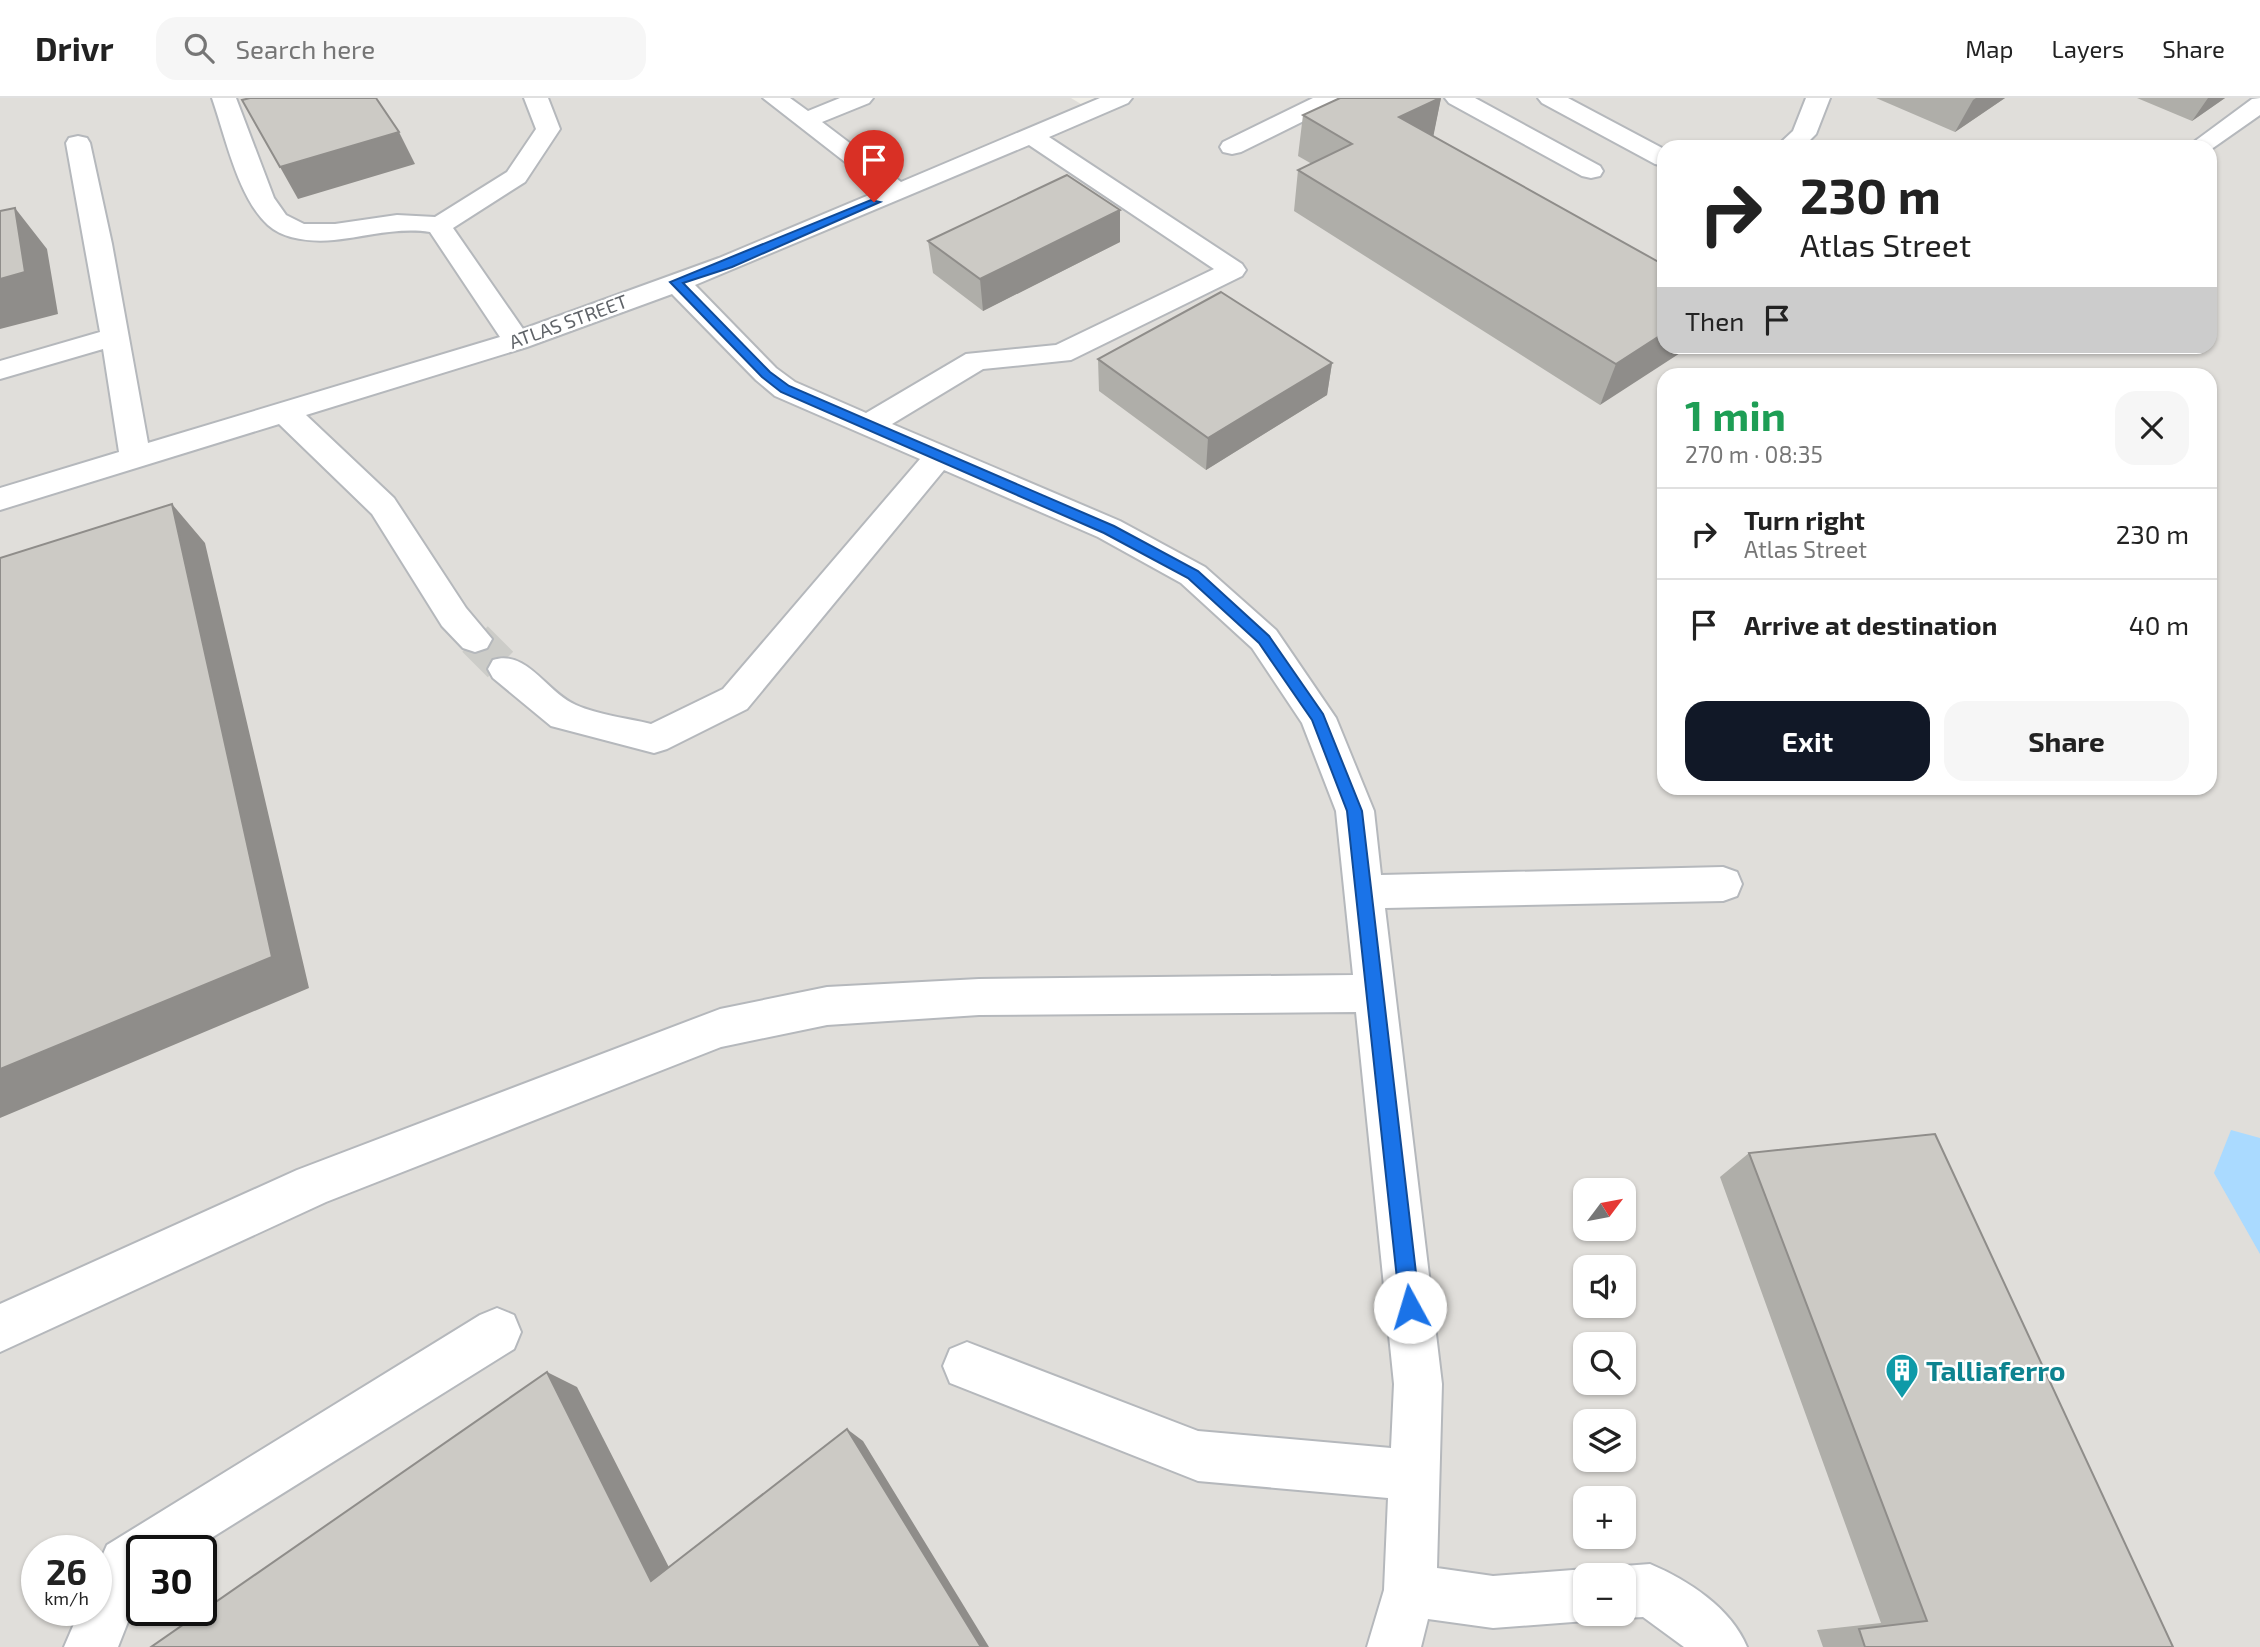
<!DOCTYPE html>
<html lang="en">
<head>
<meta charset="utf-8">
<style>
  :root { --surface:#fff; --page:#f6f6f6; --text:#222; --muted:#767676; --line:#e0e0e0; --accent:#111827 }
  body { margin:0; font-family:"Exo 2",sans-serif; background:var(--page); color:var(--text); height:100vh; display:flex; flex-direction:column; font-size:26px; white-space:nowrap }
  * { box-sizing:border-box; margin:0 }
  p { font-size:23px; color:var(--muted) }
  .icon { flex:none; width:38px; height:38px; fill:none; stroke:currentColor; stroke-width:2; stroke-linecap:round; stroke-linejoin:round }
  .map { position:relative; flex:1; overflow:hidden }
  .details { position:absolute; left:1657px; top:270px; width:560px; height:427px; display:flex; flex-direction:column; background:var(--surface); border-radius:21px; box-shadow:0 2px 5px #0004 }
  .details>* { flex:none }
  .banner { position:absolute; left:1657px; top:42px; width:560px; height:214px; border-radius:21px; box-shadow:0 2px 5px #0004; background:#fff; color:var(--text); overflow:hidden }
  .needle { width:46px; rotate:58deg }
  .fabs { position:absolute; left:1573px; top:1080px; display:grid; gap:14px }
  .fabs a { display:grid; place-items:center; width:63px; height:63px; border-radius:14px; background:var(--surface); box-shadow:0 2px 5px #0004; font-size:35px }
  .speed { position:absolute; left:21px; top:1437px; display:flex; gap:14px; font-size:35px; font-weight:700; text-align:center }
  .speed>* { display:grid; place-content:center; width:91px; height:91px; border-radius:50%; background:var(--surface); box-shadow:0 2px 5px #0004; line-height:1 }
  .speed small { font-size:18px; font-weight:400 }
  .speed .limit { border:4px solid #111; border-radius:10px; background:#fff; color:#111 }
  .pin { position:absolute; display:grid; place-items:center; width:60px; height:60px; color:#fff; margin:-72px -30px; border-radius:50% 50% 50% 0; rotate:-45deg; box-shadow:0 0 7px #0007 }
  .pin .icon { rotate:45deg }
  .me { position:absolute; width:77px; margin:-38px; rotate:354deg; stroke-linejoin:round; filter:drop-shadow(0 0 5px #0008) }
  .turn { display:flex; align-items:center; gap:24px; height:147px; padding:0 28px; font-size:32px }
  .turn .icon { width:91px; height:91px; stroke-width:2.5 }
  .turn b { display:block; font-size:49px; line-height:60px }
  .then { display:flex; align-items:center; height:66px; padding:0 28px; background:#0003; gap:14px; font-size:26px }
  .round { display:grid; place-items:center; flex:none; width:74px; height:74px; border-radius:21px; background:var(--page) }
  .summary { display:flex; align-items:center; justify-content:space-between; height:119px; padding:0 28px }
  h1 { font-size:42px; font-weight:700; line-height:52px; color:#1e9e55 }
  .action { display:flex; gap:14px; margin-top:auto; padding:14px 28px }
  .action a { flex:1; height:80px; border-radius:21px; background:var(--accent); color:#fff; font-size:28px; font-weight:700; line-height:80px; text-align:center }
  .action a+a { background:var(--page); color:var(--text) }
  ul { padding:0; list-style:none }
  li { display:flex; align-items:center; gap:21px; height:91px; padding:0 28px; border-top:2px solid var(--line) }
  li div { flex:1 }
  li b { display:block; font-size:26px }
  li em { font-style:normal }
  header { display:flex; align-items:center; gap:42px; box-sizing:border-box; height:98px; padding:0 35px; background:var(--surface); border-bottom:2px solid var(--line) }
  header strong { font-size:33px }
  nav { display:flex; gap:38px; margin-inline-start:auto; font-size:24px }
  .search { width:490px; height:63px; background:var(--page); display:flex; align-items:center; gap:18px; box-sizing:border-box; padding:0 24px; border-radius:21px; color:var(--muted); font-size:26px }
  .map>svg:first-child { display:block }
  .industrial { fill:#e0deda; fill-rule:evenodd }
  .water { fill:#aadaff }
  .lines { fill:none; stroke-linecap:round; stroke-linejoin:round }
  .minor-tunnel { stroke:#ccccc8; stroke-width:36; stroke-dasharray:36 18; stroke-linecap:butt }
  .minor-casing { stroke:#b5b8bc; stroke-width:4 }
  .minor { fill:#fff; fill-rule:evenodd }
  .wall { fill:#afaea9 }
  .shaded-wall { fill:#8f8d8a }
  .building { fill:#cccac5; stroke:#8f8d8a; stroke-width:2 }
  .route { fill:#1a73e8; stroke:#114b97; stroke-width:2 }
  .labels { text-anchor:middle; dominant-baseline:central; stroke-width:5; stroke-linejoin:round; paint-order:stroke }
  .far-street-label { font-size:19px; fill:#5f6368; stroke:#fff }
  .near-culture-label { font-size:28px; font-weight:bold; fill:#0d838f; stroke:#fff; text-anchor:start }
</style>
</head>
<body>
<header>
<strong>Drivr</strong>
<div class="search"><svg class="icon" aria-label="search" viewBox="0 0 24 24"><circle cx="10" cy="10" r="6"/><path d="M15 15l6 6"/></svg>Search here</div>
<nav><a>Map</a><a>Layers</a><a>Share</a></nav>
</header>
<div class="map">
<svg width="2260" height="1549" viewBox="0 0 2260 1549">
  <rect width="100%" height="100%" fill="#f1efe8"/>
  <!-- industrial -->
  <path class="industrial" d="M0,0H1071L1091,12L1120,0H2260V1549H0ZM1664,49H2210V248H1664ZM1664,276H2210V690H1664ZM1586,1092H1624V1130H1586ZM1586,1169H1624V1208H1586ZM1586,1246H1624V1284H1586ZM1586,1323H1624V1362H1586ZM1586,1400H1624V1438H1586ZM37,1452H96V1512H37ZM142,1452H201V1512H142ZM1586,1477H1624V1516H1586Z"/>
  <!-- water -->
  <path class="water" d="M2231,1032L2260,1040V1156L2214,1075Z"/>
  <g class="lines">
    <!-- minor-tunnel -->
    <path class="minor-tunnel" d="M475,541L505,571"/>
    <defs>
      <path id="minor" d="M212,0H236L274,100L286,117L304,126H335L397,117L435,119L507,74L536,31L524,0H548L560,31L525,84L453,130L523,231L719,160L881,92L763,0H790L808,13L840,0H873L869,5L822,24L901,84L1100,0H1132L1128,5L1049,39L1242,166L1246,172L1242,178L1071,262L983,271L892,326L1120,423L1205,469L1276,532L1336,620L1374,713L1381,777L1723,769L1737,774L1742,786L1737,798L1723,803L1385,810L1442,1286L1437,1470L1493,1478L1586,1471L1601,1477H1586V1516H1605L1586,1523L1493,1530L1428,1521L1421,1549H1367L1384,1492L1388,1400L1198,1383L950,1285L943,1268L950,1251L967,1244L1198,1333L1391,1350L1394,1286L1356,914L979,917L827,927L721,949L326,1104L0,1254V1206L297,1072L720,911L827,889L979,881L1353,877L1336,713L1302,625L1252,550L1181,485L1098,439L944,372L747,611L667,651L654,655L551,628L493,580L488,571L493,562C527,551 547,595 576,607C598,617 627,620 651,626L723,591L920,361L775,298L756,282L672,196L527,249L306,317L394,400L466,510L492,541L487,550L475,554L463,550L442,528L372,416L279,326L0,412V390L119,354L103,251L0,281V263L100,234L66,45L69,40L78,38L87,40L90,45L112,146L148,345L500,239L430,134C397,129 366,139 334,142C313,144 284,142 268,127C238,100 225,37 212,0ZM1029,47L1214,171L1056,247L966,256L866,315L795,284L776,270L695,187Z
        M1313,0H1344L1340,5L1241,54L1232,56L1223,54L1220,49L1223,44Z
        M1445,0H1475L1600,68L1603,73L1600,78L1591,80L1582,78L1449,5Z
        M1538,0H1568L1664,51V68L1655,66L1542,5Z
        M1806,0H1830L1816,36L1803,49H1776L1793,33Z
        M2260,0V17L2210,52V49H2187L2252,1Z
        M497,1210L514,1217L521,1234L514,1251L192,1452H142V1488L118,1549H64L80,1512H96V1472L107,1447L480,1217Z
        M1650,1466C1688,1482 1731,1510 1747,1549H1684L1643,1519L1624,1520L1613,1516H1624V1477L1605,1475L1624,1468Z"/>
    </defs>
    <!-- minor casing -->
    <use href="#minor" class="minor-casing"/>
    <!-- minor -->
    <use href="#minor" class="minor"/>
  </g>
  <!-- wall -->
  <path class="wall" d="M1441,0L1433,38L1664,167L1600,307L1294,113L1298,72L1312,66L1298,58L1303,17Z
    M1876,0H2005L1955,34Z
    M2137,0H2225L2192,23Z
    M1120,112V144L983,213L933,175L928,143Z
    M1098,261L1332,265L1327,297L1206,372L1099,293Z
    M1749,1055L2173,1549H1823L1817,1532L1881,1525L1720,1079Z"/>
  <!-- shaded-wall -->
  <path class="shaded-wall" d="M1441,0L1433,40L1399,19Z
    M1976,0H2005L1955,34L1973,2Z
    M2208,0H2225L2192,23Z
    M399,34L415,66L298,101L280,69Z
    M15,110L47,151L58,216L0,231V181Z
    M1120,112V144L983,213L980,181Z
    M1664,235V248H1691L1600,307L1616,266Z
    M1332,265L1327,297L1206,372L1208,340Z
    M172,406L205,445L309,890L0,1020V971Z
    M547,1274L577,1289L678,1487L651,1483Z
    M847,1331L863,1343L989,1549H981Z"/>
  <!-- building -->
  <path class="building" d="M250,0H376L399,34L280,69L242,2Z
    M1340,0H1440L1399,19L1664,167V235L1616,266L1298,72L1352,46L1303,17Z
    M1067,77L1120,112L980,181L928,143Z
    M15,110L25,174L0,181V113Z
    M1221,194L1332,265L1208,340L1098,261Z
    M172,406L272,859L0,971V460Z
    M1935,1036L2173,1549H1865L1859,1531L1927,1523L1749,1055Z
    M547,1274L651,1483L847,1331L981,1549H151Z"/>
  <!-- route -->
  <path class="route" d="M871,102L880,104L732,169L683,185L770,274L789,288L1114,428L1198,473L1269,538L1323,616L1362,713L1420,1209L1417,1216L1410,1219L1403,1216L1400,1209L1347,713L1312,622L1259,545L1188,480L1104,435L781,294L762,279L670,184Z"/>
  <!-- icons -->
  <defs>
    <symbol id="building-pin" viewBox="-11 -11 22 30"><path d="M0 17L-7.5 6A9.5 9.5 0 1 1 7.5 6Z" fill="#0f9aa8" stroke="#fff"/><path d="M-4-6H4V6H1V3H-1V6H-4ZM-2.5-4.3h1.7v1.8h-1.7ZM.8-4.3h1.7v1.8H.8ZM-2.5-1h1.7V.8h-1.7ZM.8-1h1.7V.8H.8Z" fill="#fff"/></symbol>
  </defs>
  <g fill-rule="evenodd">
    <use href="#building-pin" x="1883" y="1253" width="38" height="52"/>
  </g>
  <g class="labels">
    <!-- far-street labels -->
    <g class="far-street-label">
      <text transform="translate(568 223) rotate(-20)">ATLAS STREET</text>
    </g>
    <!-- near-culture labels -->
    <g class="near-culture-label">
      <text x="1926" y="1272">Talliaferro</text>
    </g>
  </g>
</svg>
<div class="fabs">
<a><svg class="needle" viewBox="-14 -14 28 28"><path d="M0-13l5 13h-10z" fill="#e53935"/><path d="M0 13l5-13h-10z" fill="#767676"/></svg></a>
<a><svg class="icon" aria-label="sound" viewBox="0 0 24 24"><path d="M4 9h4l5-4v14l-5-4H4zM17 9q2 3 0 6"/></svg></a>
<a><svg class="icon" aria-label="search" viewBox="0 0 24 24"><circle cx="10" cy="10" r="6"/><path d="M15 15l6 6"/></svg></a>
<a><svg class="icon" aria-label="layers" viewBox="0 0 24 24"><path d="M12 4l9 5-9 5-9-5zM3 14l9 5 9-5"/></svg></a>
<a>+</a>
<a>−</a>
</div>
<div class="speed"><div>26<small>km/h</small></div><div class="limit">30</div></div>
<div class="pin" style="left:874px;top:104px;background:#d93025"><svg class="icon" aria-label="arrive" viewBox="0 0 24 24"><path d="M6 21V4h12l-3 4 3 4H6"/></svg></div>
<svg class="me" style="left:1410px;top:1209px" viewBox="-20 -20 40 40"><circle r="19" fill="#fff"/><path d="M0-13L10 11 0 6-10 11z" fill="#1a73e8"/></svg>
<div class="banner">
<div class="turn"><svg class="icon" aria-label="right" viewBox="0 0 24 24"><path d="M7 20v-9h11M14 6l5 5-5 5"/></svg><div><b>230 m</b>Atlas Street</div></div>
<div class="then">Then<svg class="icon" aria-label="arrive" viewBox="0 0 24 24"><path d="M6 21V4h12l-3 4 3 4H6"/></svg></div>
</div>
<section class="details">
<div class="summary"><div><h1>1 min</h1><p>270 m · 08:35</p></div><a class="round"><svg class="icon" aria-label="close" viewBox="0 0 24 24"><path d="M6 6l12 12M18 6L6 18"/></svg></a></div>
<ul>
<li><svg class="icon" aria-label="right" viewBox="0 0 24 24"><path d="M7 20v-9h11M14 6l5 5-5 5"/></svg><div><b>Turn right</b><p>Atlas Street</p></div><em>230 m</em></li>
<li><svg class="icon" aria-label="arrive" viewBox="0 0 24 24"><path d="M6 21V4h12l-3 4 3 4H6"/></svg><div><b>Arrive at destination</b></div><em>40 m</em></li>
</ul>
<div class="action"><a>Exit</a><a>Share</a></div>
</section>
</div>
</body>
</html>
